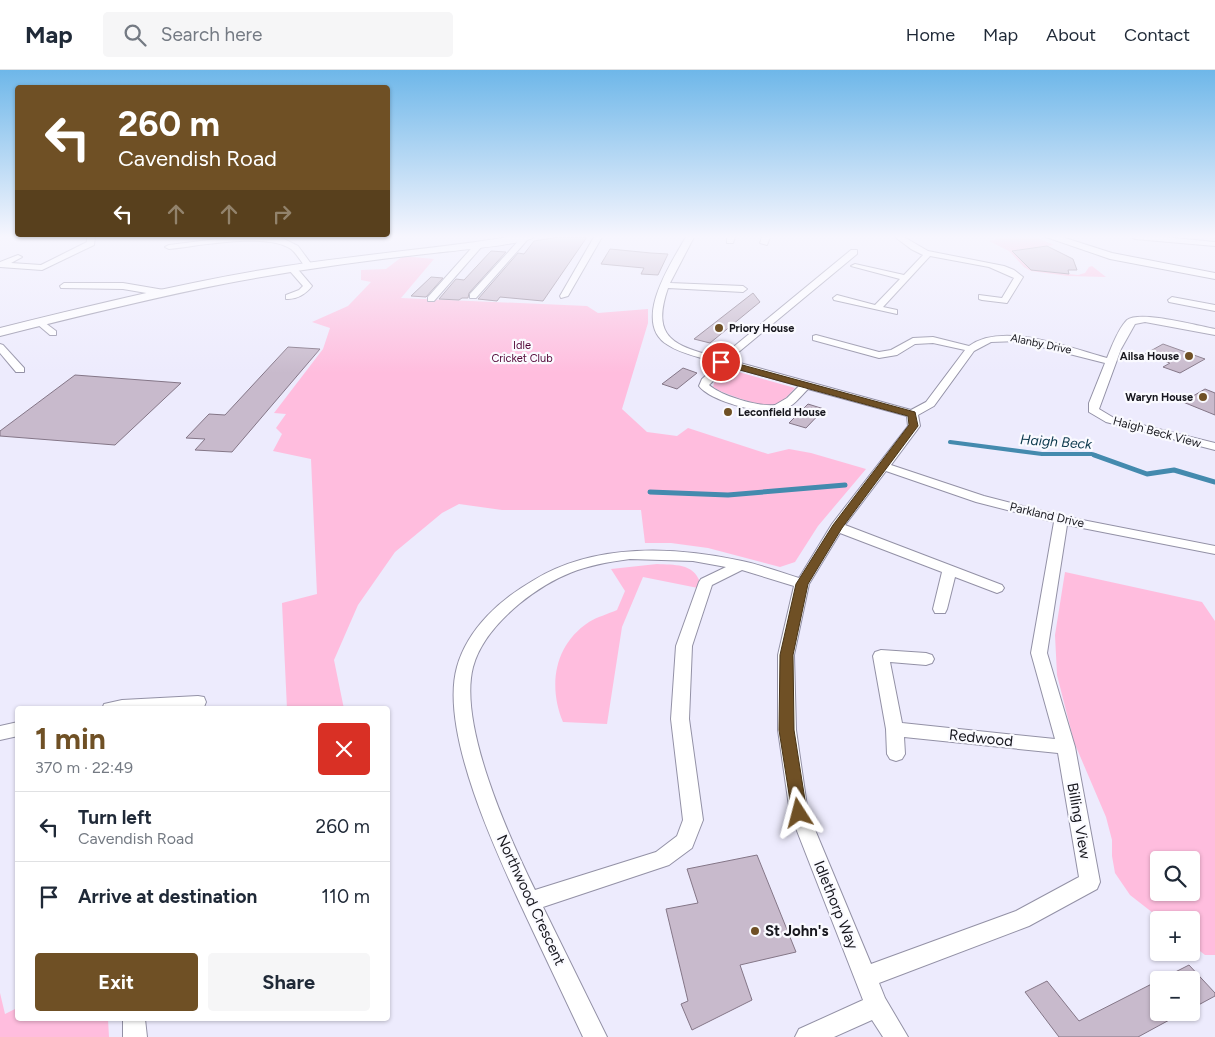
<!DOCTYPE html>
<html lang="en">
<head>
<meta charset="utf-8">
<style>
  :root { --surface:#fff; --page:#f6f6f7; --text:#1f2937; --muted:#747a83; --line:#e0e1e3; --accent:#6f5025 }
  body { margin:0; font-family:Figtree,sans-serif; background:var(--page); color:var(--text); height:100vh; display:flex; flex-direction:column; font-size:19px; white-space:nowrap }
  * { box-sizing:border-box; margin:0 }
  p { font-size:16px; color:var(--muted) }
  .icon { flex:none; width:28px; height:28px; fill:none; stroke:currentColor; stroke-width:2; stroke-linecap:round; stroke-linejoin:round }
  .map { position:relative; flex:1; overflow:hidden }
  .details { position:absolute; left:15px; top:636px; width:375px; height:315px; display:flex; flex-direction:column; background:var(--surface); border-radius:5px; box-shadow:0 1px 4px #0004 }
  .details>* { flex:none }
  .banner { position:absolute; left:15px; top:15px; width:375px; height:152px; border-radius:5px; box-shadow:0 1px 4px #0004; background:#6f5025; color:#fff; overflow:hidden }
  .buttons { position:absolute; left:1150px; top:781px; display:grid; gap:10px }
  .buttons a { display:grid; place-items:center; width:50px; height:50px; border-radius:5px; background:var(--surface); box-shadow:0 1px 4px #0004; font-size:25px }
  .pin { position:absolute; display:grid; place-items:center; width:42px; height:42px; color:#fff; margin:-21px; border:2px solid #fff; border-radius:50%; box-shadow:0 1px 5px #0007 }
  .me { position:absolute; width:55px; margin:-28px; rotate:351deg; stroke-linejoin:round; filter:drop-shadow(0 0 4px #0008) }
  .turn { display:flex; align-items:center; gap:18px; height:105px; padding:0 20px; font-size:22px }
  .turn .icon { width:65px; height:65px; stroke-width:2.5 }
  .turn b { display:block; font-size:35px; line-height:42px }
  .lanes { display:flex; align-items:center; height:48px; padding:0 20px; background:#0003; justify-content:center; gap:25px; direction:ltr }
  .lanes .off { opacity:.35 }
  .round { display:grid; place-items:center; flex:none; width:52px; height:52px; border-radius:5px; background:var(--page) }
  .overview { display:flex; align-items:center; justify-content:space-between; height:85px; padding:0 20px }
  h1 { font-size:30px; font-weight:700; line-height:38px; color:var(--accent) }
  .button { display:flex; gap:10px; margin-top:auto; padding:10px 20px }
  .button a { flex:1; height:58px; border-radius:5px; background:var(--accent); color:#fff; font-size:20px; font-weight:700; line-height:58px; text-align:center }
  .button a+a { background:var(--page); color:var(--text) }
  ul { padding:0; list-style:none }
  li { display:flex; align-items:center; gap:15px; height:70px; padding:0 20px; border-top:1px solid var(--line) }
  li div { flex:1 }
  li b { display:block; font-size:19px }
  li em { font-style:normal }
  header { display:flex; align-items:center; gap:30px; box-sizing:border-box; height:70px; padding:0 25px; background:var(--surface); border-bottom:1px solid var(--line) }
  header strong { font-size:24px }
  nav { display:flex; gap:28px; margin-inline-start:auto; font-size:18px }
  .search { width:350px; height:45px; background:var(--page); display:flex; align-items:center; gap:12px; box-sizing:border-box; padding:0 18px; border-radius:5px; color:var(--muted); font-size:19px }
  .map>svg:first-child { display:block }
  .green { fill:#ffbdde; fill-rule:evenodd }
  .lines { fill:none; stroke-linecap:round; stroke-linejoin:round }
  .stream-far1 { stroke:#448aae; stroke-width:4 }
  .stream { stroke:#448aae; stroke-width:5 }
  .building { fill:#c8bacc; stroke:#847687 }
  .minor-casing { stroke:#9391a6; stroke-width:2 }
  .tertiary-casing { stroke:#9391a6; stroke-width:2 }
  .minor { fill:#fff; fill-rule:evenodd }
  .tertiary { fill:#fff; fill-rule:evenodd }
  .route { fill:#6f5025; stroke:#483418 }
  .poi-dot { fill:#6f5025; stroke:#fafaff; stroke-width:2 }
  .labels { text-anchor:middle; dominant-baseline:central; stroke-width:4.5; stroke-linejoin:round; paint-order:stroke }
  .far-poi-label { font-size:11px; font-weight:bold; fill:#17171e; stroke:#fafaff; text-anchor:start }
  .far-street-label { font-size:11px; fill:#17171e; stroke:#fafaff }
  .far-park-label { font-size:11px; fill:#530838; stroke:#fafaff }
  .street-label { font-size:12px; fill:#17171e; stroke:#fafaff }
  .water-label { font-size:14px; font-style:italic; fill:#0a374b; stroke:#fafaff }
  .near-street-label { font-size:15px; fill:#17171e; stroke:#fafaff }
  .near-poi-label { font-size:15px; font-weight:bold; fill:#17171e; stroke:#fafaff; text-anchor:start }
</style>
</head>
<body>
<header>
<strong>Map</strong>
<div class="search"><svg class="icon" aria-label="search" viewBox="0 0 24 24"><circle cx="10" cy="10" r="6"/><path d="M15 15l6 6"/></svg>Search here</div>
<nav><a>Home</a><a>Map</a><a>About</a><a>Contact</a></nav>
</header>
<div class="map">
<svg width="1215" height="967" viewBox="0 0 1215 967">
  <rect width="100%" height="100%" fill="#edebfd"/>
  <!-- green -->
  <path class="green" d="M1009,167H1035L1054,175L1012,181L1031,200L1078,205L1085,203L1089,197L1092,196L1106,207L1068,206L1031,201L1024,197L1009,181L989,171Z
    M403,186L434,189L401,228L587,236L598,243L648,239V253L622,339L647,362L677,366L688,358L768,384L789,379L811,383L866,399L818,456L795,492L780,497L708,478L671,473H645L641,440H502L459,434L442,443L395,482L358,535L334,590L344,639H287L282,533L317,524L311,389L273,381L282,364L276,358L286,344L274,343L323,279L330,258L312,252L348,236L371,212L361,210V200L386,199Z
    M728,299L795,318C790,323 784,331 777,334C765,339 724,324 713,317L715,310Z
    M657,494C674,495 693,493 700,512L698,518L643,507L622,557L607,654L563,652C548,616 554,575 589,552C597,547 608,544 617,540L625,521L611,499Z
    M1065,502L1202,532L1215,551V885H1205L1191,874V850H1162L1130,825L1115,803L1112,786V770L1106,747L1074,672L1057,605L1055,565ZM1159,790H1191V822H1159Z
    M0,923L5,944L17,938L18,949H108L109,967H0Z"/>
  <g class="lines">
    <!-- stream-far1 -->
    <path class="stream-far1" d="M950,372L1042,384H1092L1097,386"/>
    <!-- stream -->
    <path class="stream" d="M1094,385L1147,404L1174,400L1215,412
      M650,422L728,425L845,415"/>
  </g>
  <!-- building -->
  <path class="building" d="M558,167H587L543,231L500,227L497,231L478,229L518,183L524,184L534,171Z
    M1047,176L1073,189L1077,200H1068L1069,204L1031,200L1012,181Z
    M610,179L651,183L668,184L658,205L641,204L644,198L601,194Z
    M491,181L506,182L469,223L468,228H462L459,230L439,229L456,209L464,210Z
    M431,207L443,208L426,227L411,226Z
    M753,223L760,232L710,273L694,269Z
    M1163,274L1205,289L1180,303L1163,297L1170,293L1145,284Z
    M288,277L320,279L232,382L195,380L205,369L186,368L209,344L225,345Z
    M683,298L697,303L677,319L662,314Z
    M75,305L181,313L115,375L0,366V361Z
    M1205,319L1215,323V345L1183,332Z
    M808,334L824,339L806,358L789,353Z
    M757,785L796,882L740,895L752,930L692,960L681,934L688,931L666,839L698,833L687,799Z
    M1189,895L1215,923V926L1191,939V910H1159V942H1184L1138,967H1059L1025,922L1047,911L1079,951Z"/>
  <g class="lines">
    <defs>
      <path id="minor" d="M87,167H95L94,175L42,200L0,197V192L18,185L22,187L11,193L41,195L87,172Z
        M233,167L282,168L298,176L312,195L305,197C301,191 296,183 291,179C266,162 199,176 169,179L165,177L169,175Z
        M522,167L529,168L476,228H470V224Z
        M594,167H602L568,226L561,228L560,226Z
        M686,167H694L670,213L743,216L747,219L743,222L668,218C650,270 676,276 720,288L851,180H857V184L729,290L911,340L926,332L965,280L933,273L915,274L897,285L879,288L813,270V266L816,265L879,282L891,280L913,268L933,267L969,276C1003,251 1070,278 1107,288C1112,276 1118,259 1127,250C1140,240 1198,256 1215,259V265L1145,252L1135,254L1121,279L1099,339L1114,348L1215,373V380L1106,352L1089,342V333L1105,293L1018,271L991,272L974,281L934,336L918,345L920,356L891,395L984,426L1062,446L1215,476V484L1067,455L1047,583L1075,677L1100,812L1097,819L1029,856L879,913L885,928L908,967H883L872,950L834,967H795L799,959L863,930L790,743L778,660V585L794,516L742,500L712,515L692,576L689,649L703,750L692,778L669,795L543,837L607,967H583C566,931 549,895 532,859C503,797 438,665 457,597C468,558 501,529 534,510C595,473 674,476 742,491C761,495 780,502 799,508L832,454L908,356L907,346L808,319C800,327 793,337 782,340C764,346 710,331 699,316L702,309L719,294C703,287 683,285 668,275C631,253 671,193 686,167ZM728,296L799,316L787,328L775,335C759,337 721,326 709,315ZM886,401L976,432L1054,452L1031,583L1055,669L902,653L890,592L926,595L932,593L934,589L932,585L926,583L881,580L875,582L873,586L886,659L887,684L890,689L896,691L902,689L905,684L904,667L1058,683L1079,807L1016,841L871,894L808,743L796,660L794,585L809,514L840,463L942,502L933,539L935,543H945L947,539L955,507L997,523L1002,521L1004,518L1002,515L845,455ZM630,489L693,491L726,497L701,509L699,512L676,576L671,649L683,750L677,766L656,782L535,820C509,767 458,655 473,597C480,571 500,550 519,534C556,504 584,495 630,489Z
        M727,167H735L733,173H727Z
        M762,167H770L767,175L760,173Z
        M895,167H904L928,181L1004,196L1014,200L1023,207L1007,233L982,230L979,229V225L1002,228L1014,208L989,197L930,186L883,237L897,240V244L834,230L833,228L837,225L875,235L900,209L851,196L855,194L904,205L923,185L911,179Z
        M1131,167H1164L1215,172V176L1135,169Z
        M477,172L484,174L434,231H428V227Z
        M289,196H295L312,216C306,224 296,230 286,229V225L299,220L303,216L289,200Z
        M64,213H123L164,220L168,223L164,226L123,219L61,218L60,216Z
        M1172,227L1215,235V241L1169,232L1168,230Z
        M40,249L56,261V265H50L37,254L35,252Z
        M0,274L3,275L24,298V302H16L0,283Z
        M198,626L204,627L206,632L204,637L198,638L102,639L104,634L122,630Z
        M18,652V666L0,670V656Z
        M123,949H145L147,967H123Z"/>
      <path id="tertiary" d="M509,167H534C524,175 450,181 434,183C368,190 304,199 239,211C159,226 79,246 0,266V258C93,235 186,212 280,197C356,185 433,179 509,167Z
        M1046,167H1062L1112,183L1215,203V209L1110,189Z"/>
    </defs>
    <!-- minor casing -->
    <use href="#minor" class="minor-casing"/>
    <!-- tertiary casing -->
    <use href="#tertiary" class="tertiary-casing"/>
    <!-- minor -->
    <use href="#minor" class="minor"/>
    <!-- tertiary -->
    <use href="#tertiary" class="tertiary"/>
  </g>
  <!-- sky -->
  <linearGradient id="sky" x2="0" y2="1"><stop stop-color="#6eb7e9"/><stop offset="0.55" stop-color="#f7f6fe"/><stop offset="1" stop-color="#f7f6fe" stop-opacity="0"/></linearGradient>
  <rect width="1215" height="303" fill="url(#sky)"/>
  <!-- route -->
  <path class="route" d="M718,290H724L915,342L918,356L842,458L808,514L793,585L794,660L807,743L805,748L799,750L794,748L792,743L779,660L780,585L796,514L833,455L909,355L908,346L718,294Z"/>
  <!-- markers -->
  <g class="poi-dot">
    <circle cx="719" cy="258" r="5"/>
    <circle cx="1189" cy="286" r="5"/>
    <circle cx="1203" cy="327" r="5"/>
    <circle cx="728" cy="342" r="5"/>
    <circle cx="755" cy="861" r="5"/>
  </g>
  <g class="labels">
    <!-- far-poi labels -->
    <g class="far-poi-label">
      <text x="729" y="258">Priory House</text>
      <text x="1179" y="286" text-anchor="end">Ailsa House</text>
      <text x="1193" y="327" text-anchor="end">Waryn House</text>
      <text x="738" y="342">Leconfield House</text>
    </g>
    <!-- far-street labels -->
    <g class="far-street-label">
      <text transform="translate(1041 274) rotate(12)">Alanby Drive</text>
    </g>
    <!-- far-park labels -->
    <g class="far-park-label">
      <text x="522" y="275">Idle<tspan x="522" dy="13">Cricket Club</tspan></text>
    </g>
    <!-- street labels -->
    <g class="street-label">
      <text transform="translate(1157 362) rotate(15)">Haigh Beck View</text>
      <text transform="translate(1047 445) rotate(13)">Parkland Drive</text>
    </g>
    <!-- water labels -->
    <g class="water-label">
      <text transform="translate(1056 372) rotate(4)">Haigh Beck</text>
    </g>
    <!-- near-street labels -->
    <g class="near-street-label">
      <text transform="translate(981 668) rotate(6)">Redwood</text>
      <text transform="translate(1079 751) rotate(80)">Billing View</text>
      <text transform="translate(531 830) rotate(65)">Northwood Crescent</text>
      <text transform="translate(836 835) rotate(68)">Idlethorp Way</text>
    </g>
    <!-- near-poi labels -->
    <g class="near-poi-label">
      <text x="765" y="861">St John's</text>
    </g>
  </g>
</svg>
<div class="buttons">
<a><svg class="icon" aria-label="search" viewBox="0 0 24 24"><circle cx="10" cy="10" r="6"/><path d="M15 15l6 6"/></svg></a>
<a>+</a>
<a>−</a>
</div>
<div class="pin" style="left:721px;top:292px;background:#d93025"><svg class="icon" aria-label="arrive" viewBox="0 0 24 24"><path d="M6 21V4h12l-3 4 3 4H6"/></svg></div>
<svg class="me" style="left:799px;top:743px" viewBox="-20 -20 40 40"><path d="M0-17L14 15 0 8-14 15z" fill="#6f5025" stroke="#fff" stroke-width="4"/></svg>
<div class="banner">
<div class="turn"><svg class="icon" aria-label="left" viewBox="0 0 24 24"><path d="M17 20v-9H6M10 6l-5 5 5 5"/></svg><div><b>260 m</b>Cavendish Road</div></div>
<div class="lanes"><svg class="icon" aria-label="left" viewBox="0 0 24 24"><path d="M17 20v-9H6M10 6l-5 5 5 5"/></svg><svg class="icon off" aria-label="ahead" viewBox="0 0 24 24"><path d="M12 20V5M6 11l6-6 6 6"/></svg><svg class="icon off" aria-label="ahead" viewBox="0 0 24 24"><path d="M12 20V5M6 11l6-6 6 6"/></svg><svg class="icon off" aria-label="right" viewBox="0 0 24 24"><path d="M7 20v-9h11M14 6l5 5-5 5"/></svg></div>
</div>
<section class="details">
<div class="overview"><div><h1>1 min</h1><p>370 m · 22:49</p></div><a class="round" style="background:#d93025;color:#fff"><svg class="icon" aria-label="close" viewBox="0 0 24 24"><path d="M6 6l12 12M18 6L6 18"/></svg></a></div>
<ul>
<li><svg class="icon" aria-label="left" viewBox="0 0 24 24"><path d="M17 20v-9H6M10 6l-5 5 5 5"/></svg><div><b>Turn left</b><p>Cavendish Road</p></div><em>260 m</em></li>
<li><svg class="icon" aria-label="arrive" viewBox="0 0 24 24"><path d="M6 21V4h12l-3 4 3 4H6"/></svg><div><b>Arrive at destination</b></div><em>110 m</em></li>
</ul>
<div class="button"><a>Exit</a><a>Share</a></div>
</section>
</div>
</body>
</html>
